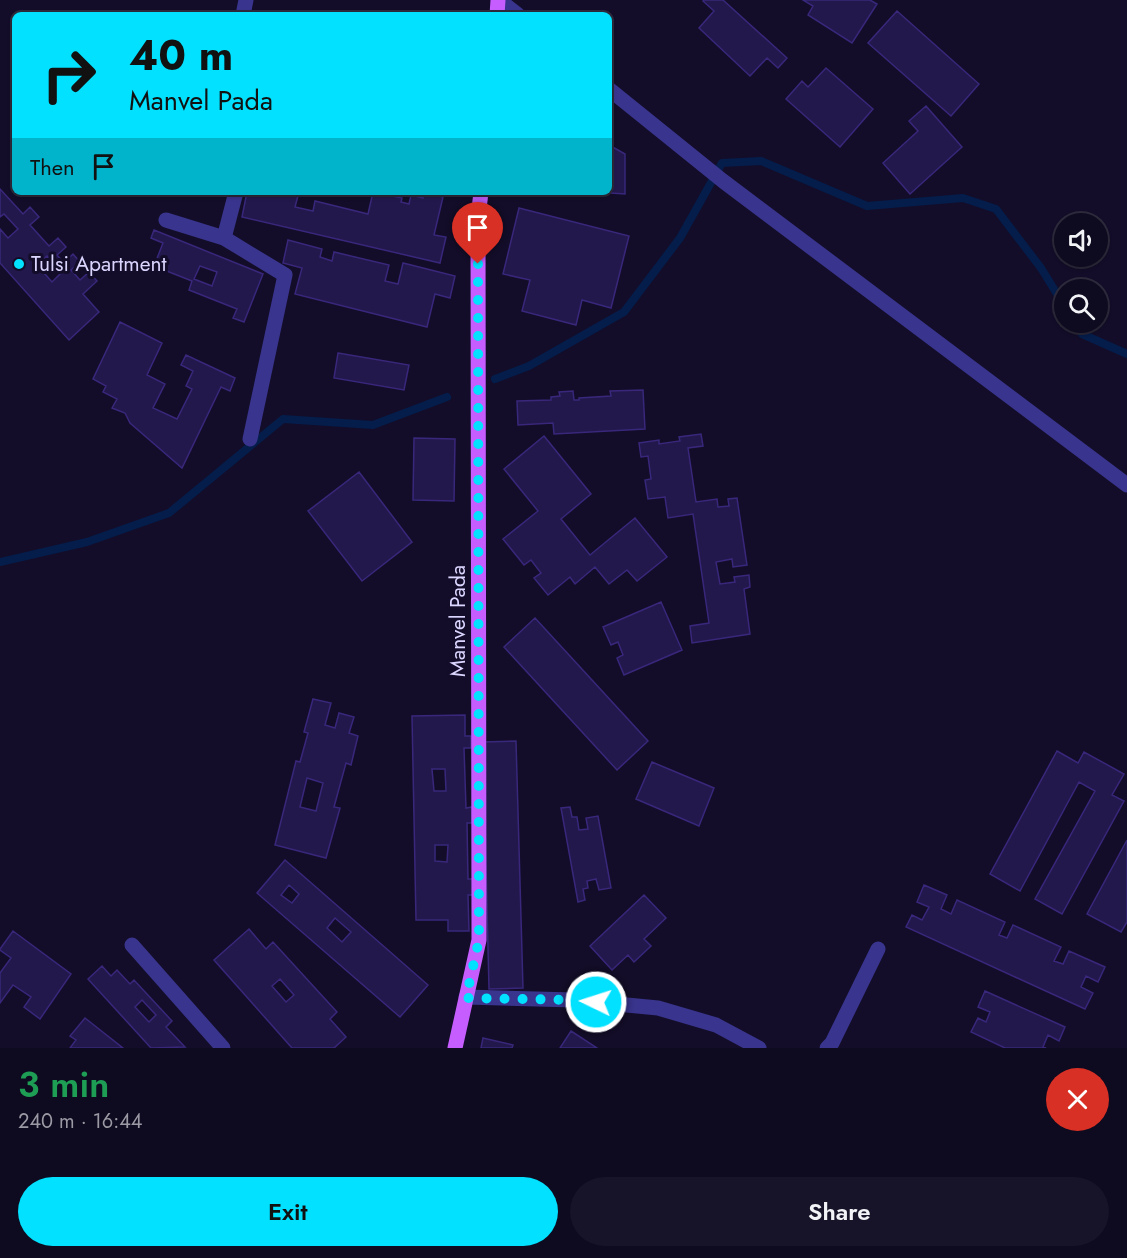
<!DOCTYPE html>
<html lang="en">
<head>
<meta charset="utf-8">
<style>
  :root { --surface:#0e0a1f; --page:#171328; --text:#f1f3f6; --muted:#9b9aa4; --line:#2e2b3d; --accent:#02e1ff }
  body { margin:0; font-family:Jost,sans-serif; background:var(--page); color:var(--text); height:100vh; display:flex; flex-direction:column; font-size:22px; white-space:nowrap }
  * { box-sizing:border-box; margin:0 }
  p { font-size:20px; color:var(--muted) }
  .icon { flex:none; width:33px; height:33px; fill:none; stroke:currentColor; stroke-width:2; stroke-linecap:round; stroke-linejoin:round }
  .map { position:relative; height:1048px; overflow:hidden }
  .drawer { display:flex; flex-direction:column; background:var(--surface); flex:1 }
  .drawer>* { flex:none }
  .hud { position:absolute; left:12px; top:12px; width:600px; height:183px; border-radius:9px; box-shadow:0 2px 4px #0004,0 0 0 2px var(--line); background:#02e1ff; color:#111; overflow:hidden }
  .controls { position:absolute; left:1054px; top:213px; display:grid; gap:12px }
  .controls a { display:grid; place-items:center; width:54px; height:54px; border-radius:50%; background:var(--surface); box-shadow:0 2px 4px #0004,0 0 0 2px var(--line); font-size:30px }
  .pin { position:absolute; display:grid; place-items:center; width:51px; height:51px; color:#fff; margin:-62px -26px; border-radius:50% 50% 50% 0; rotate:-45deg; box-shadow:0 0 6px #0007 }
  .pin .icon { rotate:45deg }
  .me { position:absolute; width:66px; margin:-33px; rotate:274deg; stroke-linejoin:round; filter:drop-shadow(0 0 4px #0008) }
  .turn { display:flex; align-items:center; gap:21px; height:126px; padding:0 18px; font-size:27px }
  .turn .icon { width:78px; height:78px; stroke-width:2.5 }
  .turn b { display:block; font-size:42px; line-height:51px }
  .then { display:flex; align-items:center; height:57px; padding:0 18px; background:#0003; gap:12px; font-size:22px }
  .round { display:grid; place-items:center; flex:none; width:63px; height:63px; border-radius:32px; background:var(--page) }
  .head { display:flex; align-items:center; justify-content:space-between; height:102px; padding:0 18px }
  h1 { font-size:36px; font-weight:600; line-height:45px; color:#1e9e55 }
  .primary-button { display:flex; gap:12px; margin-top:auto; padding:12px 18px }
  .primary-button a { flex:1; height:69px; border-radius:36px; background:var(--accent); color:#111; font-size:24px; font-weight:600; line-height:69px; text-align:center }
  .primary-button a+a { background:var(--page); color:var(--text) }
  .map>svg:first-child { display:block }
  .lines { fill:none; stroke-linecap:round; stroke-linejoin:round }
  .stream { stroke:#051d4b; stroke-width:8 }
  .building { fill:#23184c; stroke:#39277b; stroke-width:1.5; fill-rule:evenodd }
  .minor { stroke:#39348d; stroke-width:15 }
  .major { stroke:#c55dff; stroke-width:15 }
  .route { stroke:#02e1ff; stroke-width:10; stroke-dasharray:0 18 }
  .poi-dot { fill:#02e1ff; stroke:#130d29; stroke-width:2 }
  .labels { text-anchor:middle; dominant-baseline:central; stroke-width:6; stroke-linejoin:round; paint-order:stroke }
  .poi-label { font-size:21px; fill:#dbd6ff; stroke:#130d29; text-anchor:start }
  .street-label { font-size:21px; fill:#dbd6ff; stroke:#130d29 }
</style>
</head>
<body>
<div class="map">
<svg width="1127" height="1048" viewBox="0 0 1127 1048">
  <rect width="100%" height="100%" fill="#130d29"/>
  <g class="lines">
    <!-- stream -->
    <path class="stream" d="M1075,322L1082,334L1127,354
      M495,379L529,366L624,312L680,238L722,163L761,161L867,206L963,198L996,209L1041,268L1065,307
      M0,562L87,542L169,513L283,419L373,425L447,397"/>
  </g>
  <!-- building -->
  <path class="building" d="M704,0H723L787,58L778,68L767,58L750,76L699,28L714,11L703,1Z
    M803,0H870L877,4L852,43L808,15L813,6Z
    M897,11L979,84L951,116L868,43Z
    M826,68L873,109L840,147L786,99L802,81L808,87Z
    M926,106L962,147L910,194L883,163L918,131L909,121Z
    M609,145L625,154V194L595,192H609Z
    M0,189L23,214L30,207L39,217L30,225L49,246L58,238L66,247L57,255L64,263L73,254L80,262L71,270L80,280L89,272L97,281L83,294L99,312L69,340L0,263V229L8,238L18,229L4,214L0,217ZM47,256L62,272L52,282L37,265Z
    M247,192H260L271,195V192H299L295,207L313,211L315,201L368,214L373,192L402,198L401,202L409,204L411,195L423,198L424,192L443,197L434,235L446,237L440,263L242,217Z
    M519,208L629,236L611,308L582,300L576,325L522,311L530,280L503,274Z
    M154,230L263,274L244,322L233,318L237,309L189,290L192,281L154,266L163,243L151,238ZM200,266L217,272L212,286L194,279Z
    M288,240L322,249L320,257L332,261L334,252L389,265L385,281L398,284L403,263L455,276L450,298L435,294L427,327L295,294L302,268L283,263Z
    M120,322L162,343L147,375L165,384L153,408L177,419L192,389L186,386L193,371L181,365L186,355L235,378L230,391L221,387L182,468L130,423L125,413L112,408L117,399L103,392L106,386L93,379Z
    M338,353L409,365L404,390L334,378Z
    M643,390L645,429L554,434L553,423L518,425L517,401L551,400V397L560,396L559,392L573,391L574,400H579V398L611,396L610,391Z
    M701,434L703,446L688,448L696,502L717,499L718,507L729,506L728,499L737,498L747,565L733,567L732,559L716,562L720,584L735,582L734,577L749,575L750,587L744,589L750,634L692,643L690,626L709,623L693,514L668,518L665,497L648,499L645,480L651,479L648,456L641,457L639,443L659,440V444L680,441L679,437Z
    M544,436L591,494L561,519L590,555L635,518L667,557L637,581L627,570L609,584L595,567L575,584L570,577L548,595L534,578L541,573L531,560L524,565L503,539L538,511L504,469Z
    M414,438L455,439L454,501L413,500Z
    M359,472L412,542L362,581L308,511Z
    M661,602L682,650L624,675L617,658L623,655L618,642L611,645L603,627Z
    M535,618L648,741L617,770L504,647Z
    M313,699L331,703L325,725L335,728L339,713L354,717L349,733L358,736L351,765L346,763L334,807L340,808L326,858L275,845L296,761L300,762L308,733L304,732ZM307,778L323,783L316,811L300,807Z
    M465,715V736H471V748H464L466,808L472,807V823H467L468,879H473L474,895H468L469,931H448V920H416L412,716ZM432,769H445L446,791H434ZM435,845H448L447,862L435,861Z
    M516,741L523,988L489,989L483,742Z
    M1057,751L1078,763L1084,752L1124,774L1112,795L1124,801L1062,914L1035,899L1095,791L1079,782L1020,891L990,874Z
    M652,762L714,788L699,826L636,799Z
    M570,807L572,817H577L579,830L588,829L586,818L598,816L611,888L599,890L596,879L587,881L588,888L583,889L585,900L578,902L561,808Z
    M1127,840V922L1121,932L1087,914Z
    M285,860L428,985L400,1017L257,893ZM289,885L299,894L292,903L281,895ZM335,918L351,932L342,942L327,928Z
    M924,885L947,895L941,909L951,914L957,900L1005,922L999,935L1007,938L1013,925L1061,947L1054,961L1063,964L1069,951L1105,967L1098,982L1086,976L1081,987L1093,993L1085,1009L906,927L912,915L922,920L929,907L917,902Z
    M644,895L666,918L644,939L651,946L634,962L628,955L612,970L590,946Z
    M249,929L266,949L273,942L337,1012L330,1019L346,1037L334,1048H292L214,960ZM280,979L294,995L286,1002L272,986Z
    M13,931L71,974L40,1019L24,1007L31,997L13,985L0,1003V973L11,958L0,950V949Z
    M102,966L111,976L117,970L130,984L134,980L172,1021L166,1027L185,1047L151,1048L88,979ZM142,1000L156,1015L149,1022L135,1007Z
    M985,991L1065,1027L1059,1041L1048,1035L1043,1047L1046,1048H1005L971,1032L978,1018L986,1022L990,1012L978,1007Z
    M85,1018L123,1048H70L76,1040L70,1036Z
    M571,1031L597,1048H560Z
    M483,1038L513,1045L512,1048H481Z"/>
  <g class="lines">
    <!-- minor -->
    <path class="minor" d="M499,0L518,15
      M243,15L246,0
      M609,89L723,181L1127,485
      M236,192L224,238L285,275L250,439
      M166,220L224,238
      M132,945L223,1048
      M466,997L575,1000L658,1008L716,1025L759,1048
      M827,1048L832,1043L878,949"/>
    <!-- major -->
    <path class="major" d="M497,15L498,0
      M455,1048L479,940L478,218L481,192"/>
  </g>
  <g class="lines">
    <!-- route -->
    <path class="route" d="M478,264L479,940L466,998L575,1000L596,1002"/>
  </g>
  <!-- markers -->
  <circle class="poi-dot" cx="19" cy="264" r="6"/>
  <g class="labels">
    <!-- poi labels -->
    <g class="poi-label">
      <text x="31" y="264">Tulsi Apartment</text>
    </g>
    <!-- street labels -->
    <g class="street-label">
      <text transform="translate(458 621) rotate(-90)">Manvel Pada</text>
    </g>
  </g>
</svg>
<div class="controls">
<a><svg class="icon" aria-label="sound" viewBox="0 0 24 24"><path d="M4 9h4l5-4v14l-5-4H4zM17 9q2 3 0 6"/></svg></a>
<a><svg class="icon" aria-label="search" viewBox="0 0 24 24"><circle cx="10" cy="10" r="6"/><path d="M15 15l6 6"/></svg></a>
</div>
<div class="pin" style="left:478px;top:264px;background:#d93025"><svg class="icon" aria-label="arrive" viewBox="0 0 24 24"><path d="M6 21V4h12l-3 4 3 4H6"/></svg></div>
<svg class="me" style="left:596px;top:1002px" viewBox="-20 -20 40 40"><circle r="17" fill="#02e1ff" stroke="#fff" stroke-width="3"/><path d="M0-11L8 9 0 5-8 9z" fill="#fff"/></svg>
<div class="hud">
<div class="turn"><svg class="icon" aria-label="right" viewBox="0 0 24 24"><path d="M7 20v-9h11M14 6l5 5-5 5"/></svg><div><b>40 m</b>Manvel Pada</div></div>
<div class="then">Then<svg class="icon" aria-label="arrive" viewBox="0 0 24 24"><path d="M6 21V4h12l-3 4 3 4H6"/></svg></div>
</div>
</div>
<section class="drawer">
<div class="head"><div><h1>3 min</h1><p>240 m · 16:44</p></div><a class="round" style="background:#d93025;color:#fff"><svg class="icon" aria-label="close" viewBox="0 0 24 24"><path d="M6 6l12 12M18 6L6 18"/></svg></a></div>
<div class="primary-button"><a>Exit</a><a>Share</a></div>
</section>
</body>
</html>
